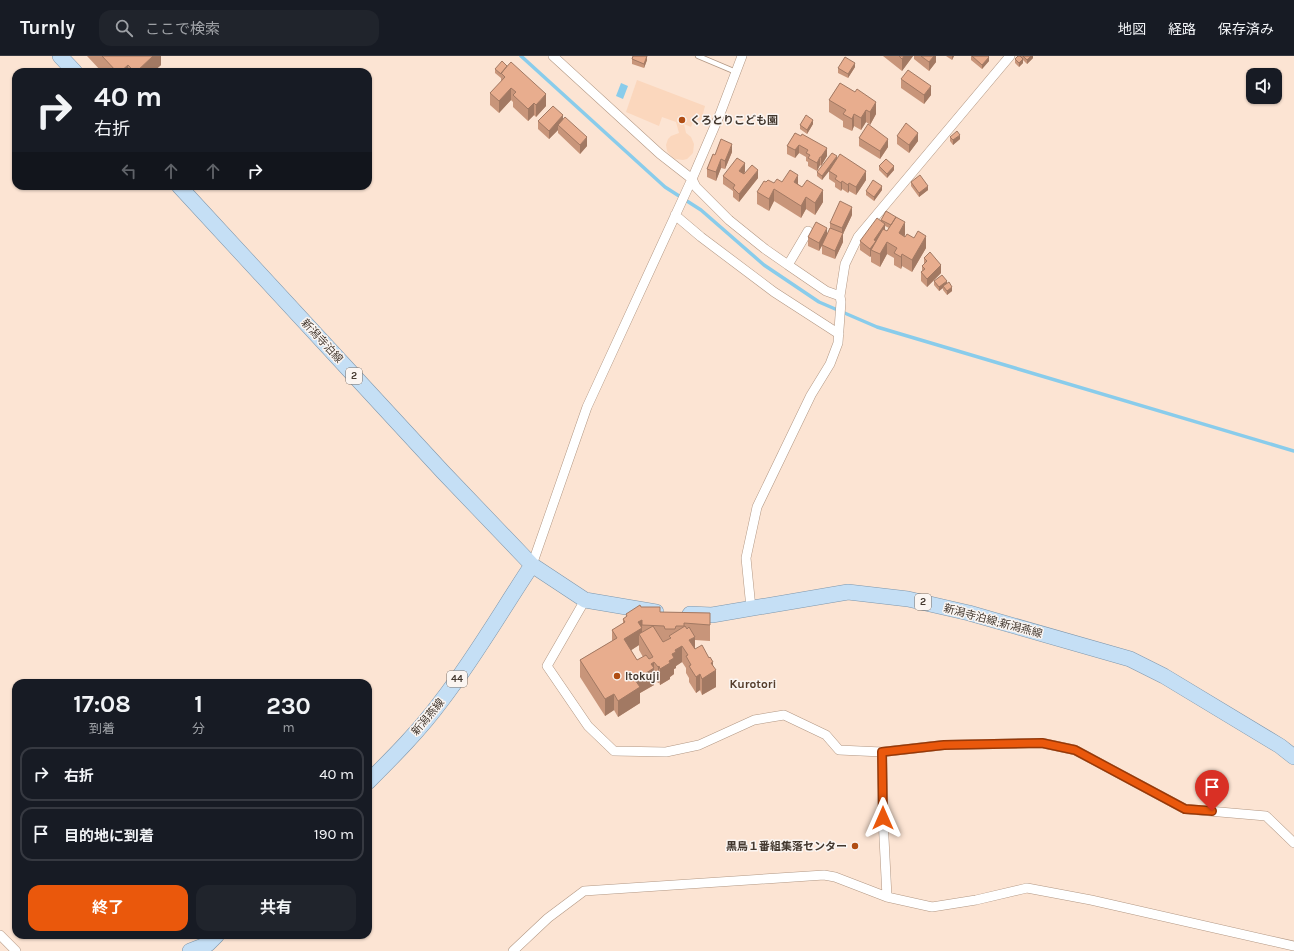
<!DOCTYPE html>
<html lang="ja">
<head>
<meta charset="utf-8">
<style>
  :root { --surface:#171b24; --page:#20242c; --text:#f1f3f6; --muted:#9ea1a6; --line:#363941; --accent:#ea580c }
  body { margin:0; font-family:Karla,"Noto Sans JP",sans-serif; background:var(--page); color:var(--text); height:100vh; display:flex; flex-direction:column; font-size:15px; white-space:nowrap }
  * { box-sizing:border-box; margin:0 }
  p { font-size:13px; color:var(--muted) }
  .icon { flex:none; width:22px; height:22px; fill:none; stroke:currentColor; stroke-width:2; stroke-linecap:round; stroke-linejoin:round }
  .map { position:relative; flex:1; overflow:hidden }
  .drawer { position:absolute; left:12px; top:623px; width:360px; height:260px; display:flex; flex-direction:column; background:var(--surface); border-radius:12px; box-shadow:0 1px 3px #0004 }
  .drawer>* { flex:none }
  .banner { position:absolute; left:12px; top:12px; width:360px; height:122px; border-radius:12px; box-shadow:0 1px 3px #0004; background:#171b24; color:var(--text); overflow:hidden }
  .fabs { position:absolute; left:1246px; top:12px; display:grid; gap:8px }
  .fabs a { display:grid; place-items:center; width:36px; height:36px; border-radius:8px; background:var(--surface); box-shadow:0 1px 3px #0004; font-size:20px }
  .pin { position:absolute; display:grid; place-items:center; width:34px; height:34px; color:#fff; margin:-41px -17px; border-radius:50% 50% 50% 0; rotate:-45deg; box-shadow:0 0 4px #0007 }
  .pin .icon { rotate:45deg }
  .me { position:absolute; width:44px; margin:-22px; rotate:0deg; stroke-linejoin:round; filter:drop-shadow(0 0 3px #0008) }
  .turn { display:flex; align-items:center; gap:14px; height:84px; padding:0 16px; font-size:18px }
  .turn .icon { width:52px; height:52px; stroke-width:2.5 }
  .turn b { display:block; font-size:28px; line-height:34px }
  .lanes { display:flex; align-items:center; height:38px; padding:0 16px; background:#0003; justify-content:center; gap:20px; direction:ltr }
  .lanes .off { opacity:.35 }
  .eta { display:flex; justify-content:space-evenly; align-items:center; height:68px; text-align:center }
  .eta b { font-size:24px; font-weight:700; line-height:28px }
  .primary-button { display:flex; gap:8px; margin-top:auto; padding:8px 16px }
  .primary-button a { flex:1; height:46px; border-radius:12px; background:var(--accent); color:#fff; font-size:16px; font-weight:700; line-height:46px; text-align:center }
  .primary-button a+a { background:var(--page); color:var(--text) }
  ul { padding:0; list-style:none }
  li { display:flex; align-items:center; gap:12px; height:54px; margin:0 8px 6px; padding:0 8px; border:2px solid var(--line); border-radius:12px }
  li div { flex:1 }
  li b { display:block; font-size:15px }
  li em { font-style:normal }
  header { display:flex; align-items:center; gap:24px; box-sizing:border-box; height:56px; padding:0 20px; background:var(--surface); border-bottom:1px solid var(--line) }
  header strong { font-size:19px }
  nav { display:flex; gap:22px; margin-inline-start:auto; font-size:14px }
  .search { width:280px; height:36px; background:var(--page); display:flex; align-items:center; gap:10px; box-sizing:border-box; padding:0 14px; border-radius:12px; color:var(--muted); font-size:15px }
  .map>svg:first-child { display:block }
  .built { fill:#fbd7bd }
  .water { fill:#89cceb }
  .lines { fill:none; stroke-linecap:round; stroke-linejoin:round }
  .stream { stroke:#89cceb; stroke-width:3.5 }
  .lane-casing { stroke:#b29783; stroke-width:6 }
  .street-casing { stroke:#b29783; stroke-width:10 }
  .primary-casing { stroke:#7e96ab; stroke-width:16 }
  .lane { stroke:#fff; stroke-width:4.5 }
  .street { stroke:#fff; stroke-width:9 }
  .primary { stroke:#c5dff5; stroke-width:15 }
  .wall { fill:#c8957a; fill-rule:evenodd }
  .shaded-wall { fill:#a27963 }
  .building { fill:#e8ad8e; stroke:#a27963 }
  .route-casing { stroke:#983908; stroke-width:10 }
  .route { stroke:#ea580c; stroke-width:7 }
  .poi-dot { fill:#b04d13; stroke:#fbf5f1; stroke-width:1.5 }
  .labels { text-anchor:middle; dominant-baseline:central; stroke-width:3; stroke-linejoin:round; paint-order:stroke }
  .shield { fill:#fbf5f1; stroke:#7a7068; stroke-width:1 }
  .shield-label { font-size:10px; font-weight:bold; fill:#42372e }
  .poi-label { font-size:11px; font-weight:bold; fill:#42372e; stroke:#fbf5f1; text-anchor:start }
  .street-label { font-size:11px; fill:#42372e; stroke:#fbf5f1 }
  .neighbourhood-label { font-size:12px; font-weight:bold; fill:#553d2c; stroke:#fbf5f1 }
</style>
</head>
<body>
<header>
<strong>Turnly</strong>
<div class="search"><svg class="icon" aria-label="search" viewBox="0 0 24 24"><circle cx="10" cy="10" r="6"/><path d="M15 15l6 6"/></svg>ここで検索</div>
<nav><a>地図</a><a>経路</a><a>保存済み</a></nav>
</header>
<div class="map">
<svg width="1294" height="895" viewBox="0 0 1294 895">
  <rect width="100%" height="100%" fill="#fce4d3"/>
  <!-- built -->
  <path class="built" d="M637,24L705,50L701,65L694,63L691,71L684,68L686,77L691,81L694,88L693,97L687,103L683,104L675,103L671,100L667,95L666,89L668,83L671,80L679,77L676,66L662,61L659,70L626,56Z"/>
  <!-- water -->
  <path class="water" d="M621,27L628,30L623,43L616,40Z"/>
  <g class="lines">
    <!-- stream -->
    <path class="stream" d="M521,0L665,131L701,154L764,209L819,246L877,271L1294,395"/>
    <defs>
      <path id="lane" d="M698,0L736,16"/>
      <path id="street" d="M553,0L660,98L692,123L696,131L729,164L765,193L788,209
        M675,159L701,181L774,236L839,278
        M808,175L788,209L826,235L840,240
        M532,509L587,351L692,123L720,58L742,0
        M585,544L547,610L588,670L614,695L666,696L699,689L754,664L784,659L826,679L839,694L882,696L944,689L1042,687L1075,694L1185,753L1266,760L1294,787
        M751,552L746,502L757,451L811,339L830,308L838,287L841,246L840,240L845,208L858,181L1010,0
        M882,696L883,762L887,841
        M0,879L16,895
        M513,895L548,862L584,835L824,819L835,821L887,841L932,851L976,844L1027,832L1091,844L1294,890"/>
      <path id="primary" d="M60,0L75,16
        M179,130L443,416L532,509L585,544L656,556
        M690,558L712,559L848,536L908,543L969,557L1130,603L1164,620L1280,690L1294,701
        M368,726C394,700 420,674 442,644C475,601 502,554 532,509
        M190,895L208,888L217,879"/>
    </defs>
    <!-- lane casing -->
    <use href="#lane" class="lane-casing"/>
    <!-- street casing -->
    <use href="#street" class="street-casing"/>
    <!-- primary casing -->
    <use href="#primary" class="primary-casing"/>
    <!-- lane -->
    <use href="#lane" class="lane"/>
    <!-- street -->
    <use href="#street" class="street"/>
    <!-- primary -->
    <use href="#primary" class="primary"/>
  </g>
  <!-- wall -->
  <path class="wall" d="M87,0H161V9L153,16H102Z
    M883,0H913L902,15Z
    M914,0H936V6L929,15L914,3Z
    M946,0H954L952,4Z
    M971,0H988L989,5L982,13L971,4Z
    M1018,0H1033V2L1027,8L1023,4V7L1019,11L1015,7V3Z
    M632,3L647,4L644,12L632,8Z
    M855,11L848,22L838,17V12Z
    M495,13L546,50L536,61L534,59L528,65L513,51V46L511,44L499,57L490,49V37L501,26V22L495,17Z
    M901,23L931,39L924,48L901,32Z
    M840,27L876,58L870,69L866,66L861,74L854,70L852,75L843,71V65L829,56V44Z
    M563,63L587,90L580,98L558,77V74L549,83L538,73V65Z
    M813,68L807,78L800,73V69Z
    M795,77L827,100L821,110L820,109L817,115L808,110V106L806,105V101L799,97L795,102L787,98V90Z
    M897,80L918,85L909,97L897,88Z
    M950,81L960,83L953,89L950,85Z
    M859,82L888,91L880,103L859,90Z
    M732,96L725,113L721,112L716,125L707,121V113L715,99Z
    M837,103L866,124L856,139L849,135L848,137L842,133L841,135L835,131V127L829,123V115L822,124L817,120V116Z
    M879,110L894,114L887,122L879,114Z
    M745,116L743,118H744L758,122L739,146L733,141V135L723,128V120Z
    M782,126L798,128L823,146L815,159L806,153L801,162L774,145L769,155L757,148V136L774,127Z
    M911,126L928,134L919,141L911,130Z
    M882,134L874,145L866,139V135Z
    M886,155L905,179L904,180L926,192L912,216L902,210L901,213L894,209V202L887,198L880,211L871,206V200L870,201L860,194V185L881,165ZM885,170L889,172L887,175L885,174Z
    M852,159L843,178V186L835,203L822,198V190L819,195L808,190V181L827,179L830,172V167Z
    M924,202L941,217L927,231L921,225V216L922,215V210L924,208Z
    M934,225L947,227L952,235L947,239L943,234V232L939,235L934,229Z
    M641,551L660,556L710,557V585L695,584V593L713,610L716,631L702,639L700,634L696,637L689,626V622L686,617V612L682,606L676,610V612L674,613V618L670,621V623L660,629L659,626L658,627L654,622V629L640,637V647L618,661L614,654L605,660L580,621V604L612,585V574L623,568V563L626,561V558ZM639,589V594L643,601L637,604L631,594Z"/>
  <!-- shaded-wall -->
  <path class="shaded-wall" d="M153,0H161V9L153,16H136Z
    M647,0V4L644,12V8Z
    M904,0H913L902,15V3Z
    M934,0H936V6L929,15V6Z
    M952,0H954L952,4Z
    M1031,0H1033V2L1027,8V4Z
    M989,1V5L982,13V9Z
    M1023,3V7L1019,11V7Z
    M855,7V11L848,22V18Z
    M128,9V16H120Z
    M931,30V39L924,48V39Z
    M511,32V44L499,57V45Z
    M546,38V50L536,61V49Z
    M876,46V58L870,69V56Z
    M534,47V59L528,65V53Z
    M866,54V66L861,74V62Z
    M854,58V70L852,75V63Z
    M563,59V68L558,69V74L549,83V75Z
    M813,64V68L807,78V74Z
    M918,77V85L909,97V89Z
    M960,79V83L953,89V84Z
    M587,81V90L580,98V89Z
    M888,83V91L880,103V95Z
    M732,88V96L725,113V105Z
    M799,89V97L795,102V94Z
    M827,92V100L821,110V101Z
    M837,100V105L822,124V120Z
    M820,101V109L817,115V107Z
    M721,103V112L716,125V116Z
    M745,107V116L739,123V115Z
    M894,110V114L887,122V118Z
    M758,114V122L739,146V138Z
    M866,115V124L856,139V131Z
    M798,119V131L794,126Z
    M842,125V133L841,135V127Z
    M849,127V135L848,137V129Z
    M882,130V134L874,145V141Z
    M928,130V134L919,141V137Z
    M774,133V145L769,155V143Z
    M823,134V146L815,159V147Z
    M806,141V153L801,162V150Z
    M852,151V159L843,178V186L835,203V195L842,180V172Z
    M905,166V179L899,190V177Z
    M885,168V176L871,194V200L870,201V193L874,184Z
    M827,172V180L819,195V187Z
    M926,180V192L912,216V204Z
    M887,186V198L880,211V198Z
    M902,198V210L901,213V201Z
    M941,209V217L927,231V223Z
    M947,225V229L943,230V232L939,235V231Z
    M952,231V235L947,239V235Z
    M642,564V582L639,578V589L624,599V583L638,566Z
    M695,581V597L689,584Z
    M682,590V606L676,610V612L674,613V618L670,621V623L660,629V613L669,605L672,598L675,594Z
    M654,606V629L640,637V647L618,661V645L635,624L651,608Z
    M713,606V616L716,614V631L702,639V623L711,607Z
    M659,610V626L658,627V611Z
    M700,618V634L696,637V621Z
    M614,638V654L605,660V643Z"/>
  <!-- building -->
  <path class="building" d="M102,0H153L136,16H135L128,9L120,16H117Z
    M633,0H647L644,8L632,3Z
    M899,0H904L902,3Z
    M921,0H934L929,6Z
    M972,0H988L989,1L982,9Z
    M1018,0H1020L1023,3L1019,7L1015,3Z
    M1023,0H1031L1027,4Z
    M845,1L855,7L848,18L838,12Z
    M502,5L507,10L501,18L495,13Z
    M511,6L546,38L536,49L534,47L528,53L513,39L516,36L511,32L499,45L490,37L505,21L501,17Z
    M908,14L931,30L924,39L901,23Z
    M840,27L855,36L857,33L876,46L870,56L866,54L861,62L854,58L852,63L843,58L846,54L829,44Z
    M553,50L563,59L549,75L538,65Z
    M806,59L813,64L807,74L800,69Z
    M565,61L587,81L580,89L558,69Z
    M906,67L918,77L909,89L897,80Z
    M868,68L888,83L880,95L859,82Z
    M957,75L960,79L953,84L950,81Z
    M795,77L801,80L802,78L827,92L821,101H820L817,107L808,102L810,99L806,97L808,94L799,89L795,94L787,90Z
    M721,83L732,88L725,105L721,103L716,116L707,113L713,98L715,99Z
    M832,97L837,100L822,120L817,116Z
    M840,98L866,115L856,131L849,127L848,129L842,125L841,127L835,123L837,120L829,115Z
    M737,102L745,107L739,115L744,118L752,109L758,114L739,138L733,132L735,129L723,120Z
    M886,103L894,110L887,118L879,110Z
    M790,114L798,119L794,126L802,131L807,124L823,134L815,147L806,141L801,150L774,133L769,143L757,136L764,125L766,126L768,124L774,127L777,123L782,126Z
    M920,119L928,130L919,137L911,126Z
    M873,124L882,130L874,141L866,135Z
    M840,145L852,151L842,172L830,167Z
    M886,155L896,161L891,169L881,164Z
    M896,161L905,166L899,177L905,181L907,178L914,182L918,175L926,180L912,204L902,198L901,201L894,197L897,192L887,186L880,198L871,194L883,173L887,175Z
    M877,162L885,168L874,184L876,185L870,193L860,185Z
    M816,166L827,172L819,187L808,181Z
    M830,172L843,177L835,195L822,189Z
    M930,196L941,209L927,223L921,216L925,213L922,210L927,205L924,202Z
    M942,219L947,225L939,231L934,225Z
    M949,226L952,231L947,235L943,230Z
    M640,549L641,551H660V556L710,557V569L684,567V570H676L675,573H665L664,570L642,569V564L638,566L642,572L624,583L637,604L646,599L649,603L653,601L639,578L653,570L663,586L671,582L669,580L685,570L687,573L689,571L695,581L689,584L695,593L702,589L709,602L710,601L713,606L711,607L716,614L702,623L700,618L696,621L689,610L691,609L686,600L688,599L682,590L675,594L676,596L672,598L674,602L669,605L670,607L660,613L659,610L658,611L654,606L651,608L654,612L635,624L640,631L618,645L614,638L605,643L580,604L617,582L612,574L625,566L623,563L627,560L626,558Z"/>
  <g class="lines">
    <defs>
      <path id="route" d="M883,762L882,696L944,689L1042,687L1075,694L1185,753L1212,755"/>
    </defs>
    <!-- route casing -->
    <use href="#route" class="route-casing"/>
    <!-- route -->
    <use href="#route" class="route"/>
  </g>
  <!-- markers -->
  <g class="poi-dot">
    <circle cx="682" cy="64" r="4"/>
    <circle cx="617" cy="620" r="4"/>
    <circle cx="855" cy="790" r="4"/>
  </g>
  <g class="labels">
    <!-- shield labels -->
    <g class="shield">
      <rect x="346" y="312" width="16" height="16" rx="3"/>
      <rect x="915" y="538" width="16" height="16" rx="3"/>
      <rect x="447" y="615" width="20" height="16" rx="3"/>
    </g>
    <g class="shield-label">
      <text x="354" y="320">2</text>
      <text x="923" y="546">2</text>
      <text x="457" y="623">44</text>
    </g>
    <!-- poi labels -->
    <g class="poi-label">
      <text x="690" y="64">くろとりこども園</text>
      <text x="625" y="620">Itokuji</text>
      <text x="847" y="790" text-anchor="end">黒鳥１番組集落センター</text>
    </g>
    <!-- street labels -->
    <g class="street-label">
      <text transform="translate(322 285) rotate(47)">新潟寺泊線</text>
      <text transform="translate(993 565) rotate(15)">新潟寺泊線;新潟燕線</text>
      <text transform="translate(428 661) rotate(-50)">新潟燕線</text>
    </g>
    <!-- neighbourhood labels -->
    <g class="neighbourhood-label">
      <text x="753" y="628">Kurotori</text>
    </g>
  </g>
</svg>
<div class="fabs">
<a><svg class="icon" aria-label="sound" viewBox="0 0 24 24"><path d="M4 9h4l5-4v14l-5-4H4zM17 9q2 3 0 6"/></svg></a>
</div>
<div class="pin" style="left:1212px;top:755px;background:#d93025"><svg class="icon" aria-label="arrive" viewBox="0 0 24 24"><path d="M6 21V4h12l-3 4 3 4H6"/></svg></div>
<svg class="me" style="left:883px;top:762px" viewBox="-20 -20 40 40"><path d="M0-17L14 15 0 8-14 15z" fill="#ea580c" stroke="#fff" stroke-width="4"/></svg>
<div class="banner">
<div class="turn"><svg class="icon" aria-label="right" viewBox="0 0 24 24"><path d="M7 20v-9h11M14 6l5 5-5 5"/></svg><div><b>40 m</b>右折</div></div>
<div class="lanes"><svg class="icon off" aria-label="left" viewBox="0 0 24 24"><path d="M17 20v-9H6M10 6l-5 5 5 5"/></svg><svg class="icon off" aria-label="ahead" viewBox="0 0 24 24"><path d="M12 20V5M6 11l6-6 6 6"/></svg><svg class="icon off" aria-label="ahead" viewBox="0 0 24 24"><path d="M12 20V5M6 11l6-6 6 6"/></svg><svg class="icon" aria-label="right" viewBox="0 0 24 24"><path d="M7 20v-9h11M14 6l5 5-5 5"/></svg></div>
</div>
<section class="drawer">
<div class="eta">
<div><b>17:08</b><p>到着</p></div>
<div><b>1</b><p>分</p></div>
<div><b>230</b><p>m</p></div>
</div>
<ul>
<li><svg class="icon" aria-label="right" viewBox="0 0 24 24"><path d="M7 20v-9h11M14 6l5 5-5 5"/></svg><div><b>右折</b></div><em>40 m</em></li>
<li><svg class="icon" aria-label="arrive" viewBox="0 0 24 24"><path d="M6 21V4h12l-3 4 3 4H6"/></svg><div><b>目的地に到着</b></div><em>190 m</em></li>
</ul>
<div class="primary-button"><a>終了</a><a>共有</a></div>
</section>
</div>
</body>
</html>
